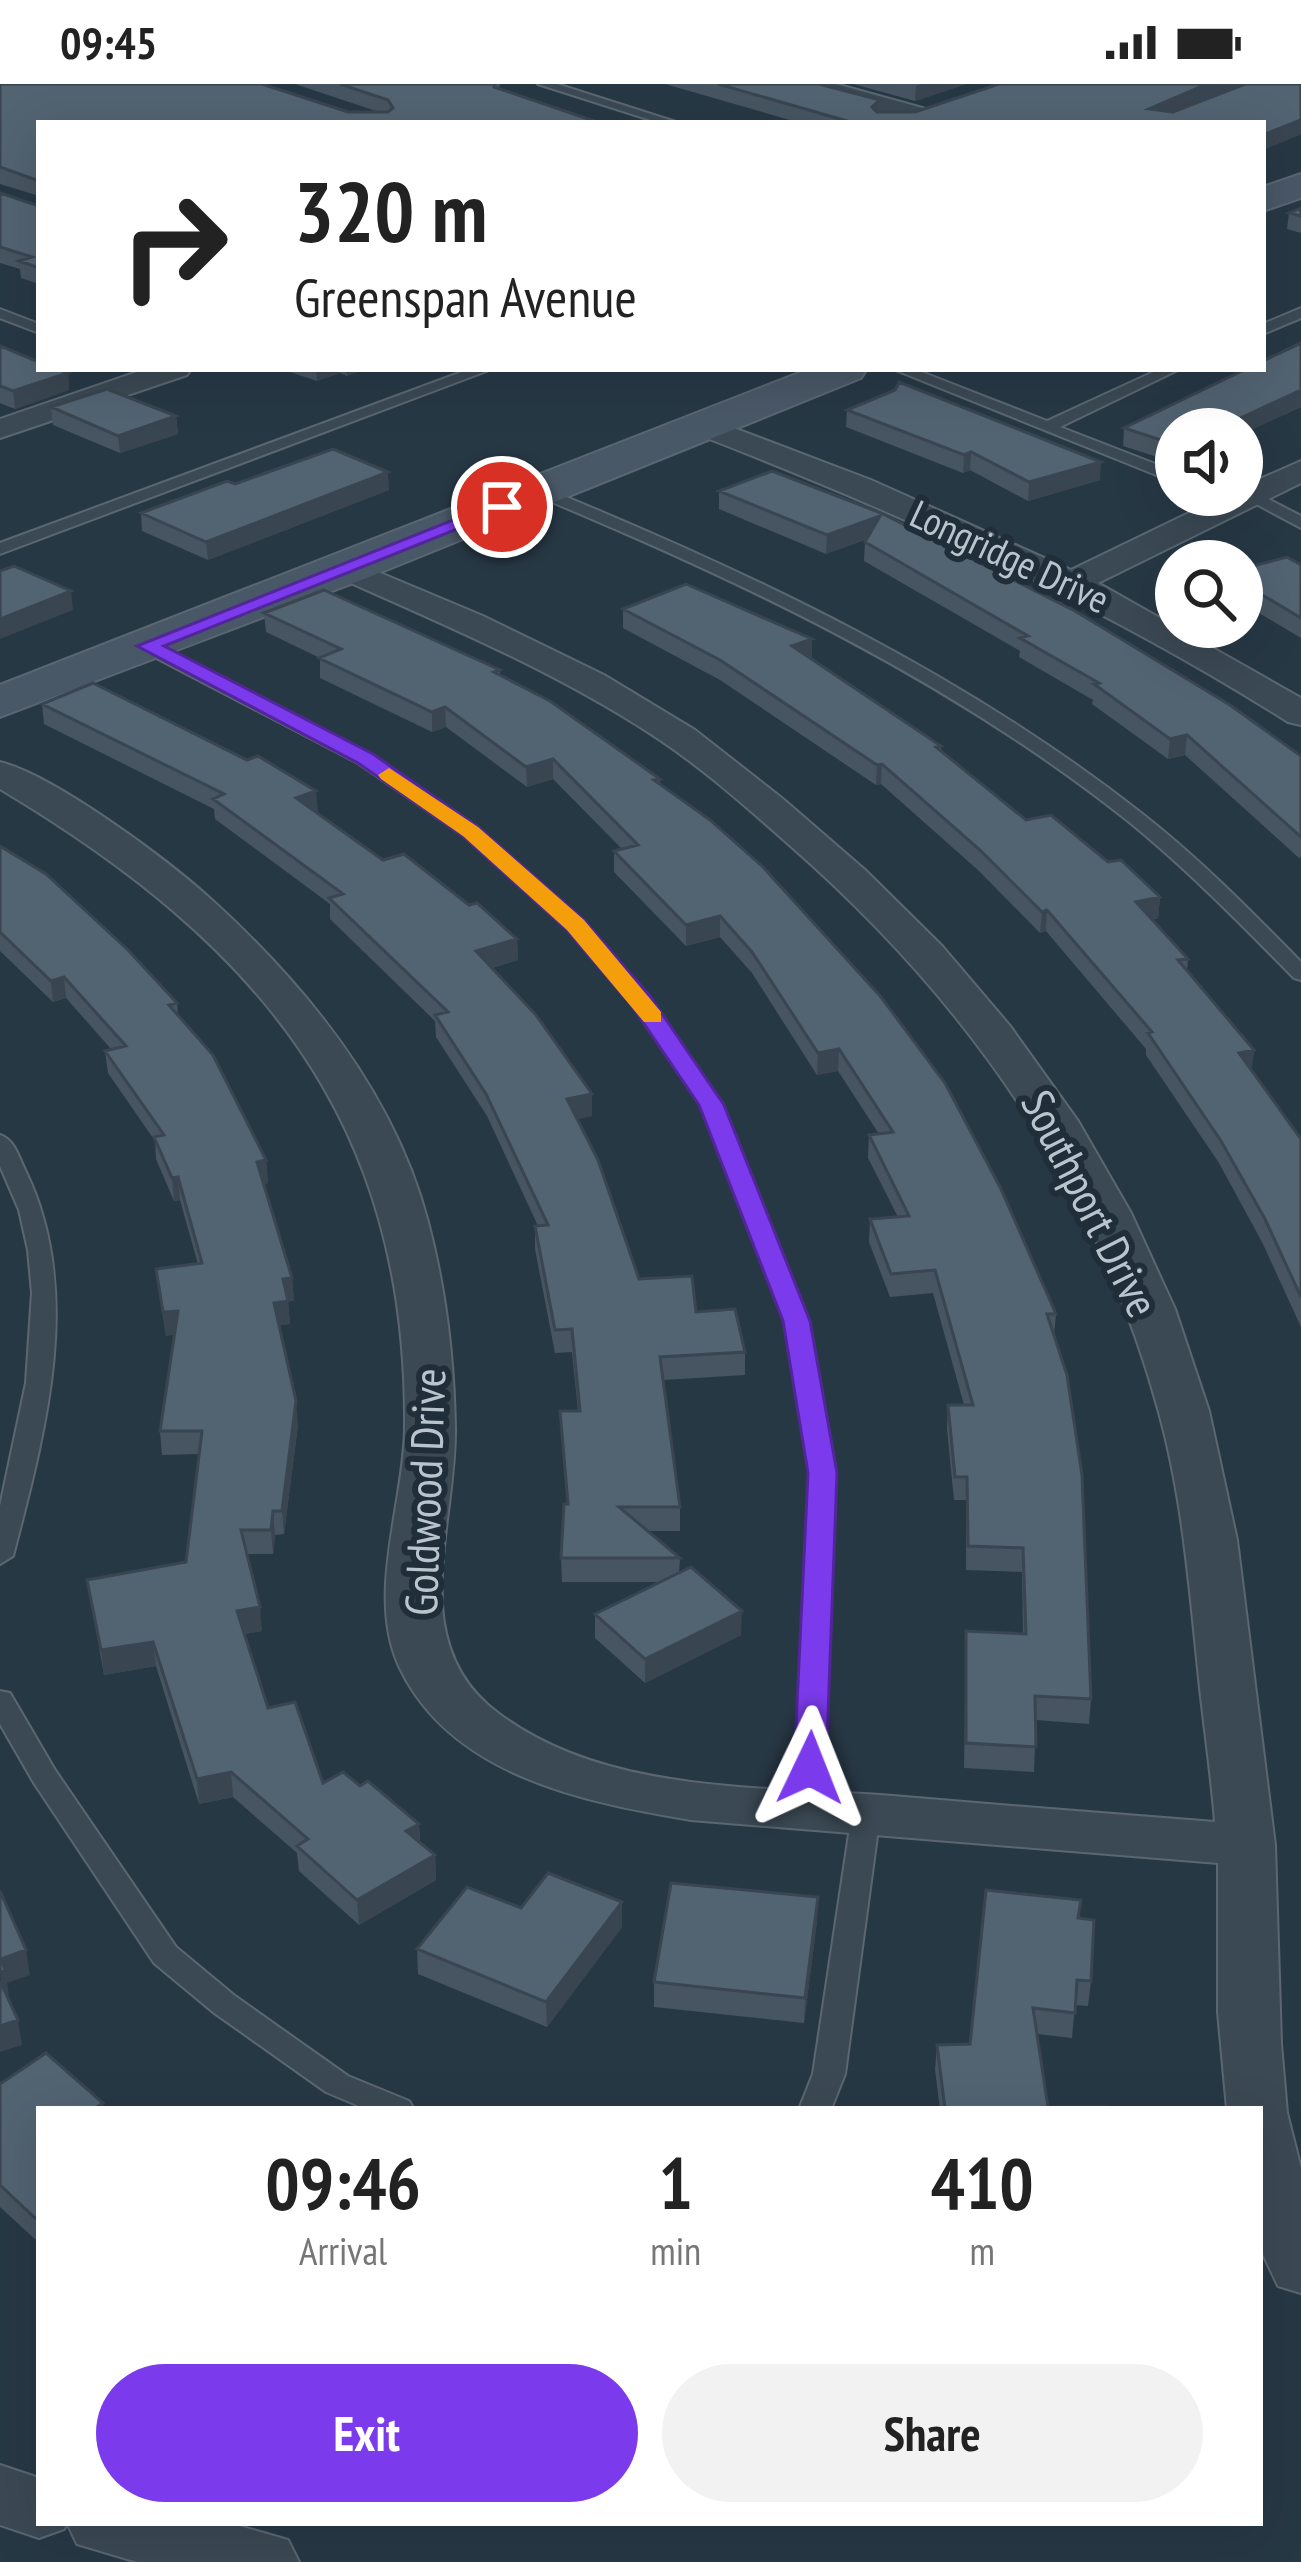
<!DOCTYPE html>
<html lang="en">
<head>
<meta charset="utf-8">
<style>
  :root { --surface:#fff; --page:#f2f2f2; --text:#222; --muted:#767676; --accent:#7c3aed }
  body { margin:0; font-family:"PT Sans Narrow",sans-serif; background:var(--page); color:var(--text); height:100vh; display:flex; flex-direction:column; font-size:45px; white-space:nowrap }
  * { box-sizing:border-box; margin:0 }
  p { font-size:39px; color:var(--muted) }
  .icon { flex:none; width:66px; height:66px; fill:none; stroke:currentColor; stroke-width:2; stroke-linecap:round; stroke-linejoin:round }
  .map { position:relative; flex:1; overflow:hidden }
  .side { position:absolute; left:36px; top:2022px; width:1227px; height:420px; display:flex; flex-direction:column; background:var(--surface); border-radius:0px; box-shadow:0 12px 48px #0002 }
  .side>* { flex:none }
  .hud { position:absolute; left:36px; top:36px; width:1230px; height:252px; border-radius:0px; box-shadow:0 12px 48px #0002; background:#fff; color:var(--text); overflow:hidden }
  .tools { position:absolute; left:1155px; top:324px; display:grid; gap:24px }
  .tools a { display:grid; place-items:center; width:108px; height:108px; border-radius:50%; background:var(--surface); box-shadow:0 12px 48px #0002; font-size:60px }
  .pin { position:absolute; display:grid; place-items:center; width:102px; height:102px; color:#fff; margin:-51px; border:6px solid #fff; border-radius:50%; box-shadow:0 3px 12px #0007 }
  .me { position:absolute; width:132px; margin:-66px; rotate:2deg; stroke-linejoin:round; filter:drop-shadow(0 0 9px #0008) }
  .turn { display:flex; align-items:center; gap:42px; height:252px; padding:0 60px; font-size:54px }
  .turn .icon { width:156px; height:156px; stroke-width:2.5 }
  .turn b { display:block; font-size:84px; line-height:102px }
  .eta { display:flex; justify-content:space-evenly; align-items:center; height:204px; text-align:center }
  .eta b { font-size:72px; font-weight:700; line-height:84px }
  .button { display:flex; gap:24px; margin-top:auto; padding:24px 60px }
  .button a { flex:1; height:138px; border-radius:72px; background:var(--accent); color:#fff; font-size:48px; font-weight:700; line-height:138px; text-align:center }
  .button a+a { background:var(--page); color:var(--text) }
  .status { display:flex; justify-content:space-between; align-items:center; height:84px; padding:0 60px; background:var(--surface); direction:ltr }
  .status svg { height:33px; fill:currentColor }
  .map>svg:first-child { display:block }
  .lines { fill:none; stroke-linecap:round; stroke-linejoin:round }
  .lane-casing { stroke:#5a6771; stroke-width:4 }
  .street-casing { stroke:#5a6771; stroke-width:4 }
  .secondary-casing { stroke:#5a6771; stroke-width:4 }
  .lane { fill:#3b4954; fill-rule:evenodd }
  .street { fill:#3b4954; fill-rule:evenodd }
  .secondary { fill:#495867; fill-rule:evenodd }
  .wall { fill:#475562 }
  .shaded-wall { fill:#394550 }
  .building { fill:#526372; stroke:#394550; stroke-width:3 }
  .route { fill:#7c3aed; stroke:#51269a; stroke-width:3 }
  .slow { fill:#f59e0b }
  .labels { text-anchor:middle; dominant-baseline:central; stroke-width:12; stroke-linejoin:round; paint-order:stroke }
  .far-street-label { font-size:39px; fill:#b9c4cd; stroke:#202e3a }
  .street-label { font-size:45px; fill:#b9c4cd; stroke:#202e3a }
</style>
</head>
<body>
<div class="status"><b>09:45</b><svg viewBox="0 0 49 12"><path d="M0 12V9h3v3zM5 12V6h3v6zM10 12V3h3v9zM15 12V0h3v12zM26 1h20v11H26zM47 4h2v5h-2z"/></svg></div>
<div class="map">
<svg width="1301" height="2478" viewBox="0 0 1301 2478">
  <rect width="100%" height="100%" fill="#273845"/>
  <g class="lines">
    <defs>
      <path id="lane" d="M538,0H557L679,39H660Z
        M1301,224V234L1263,250V240Z
        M0,225L39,240V249L0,234Z
        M470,285H492L0,470V459Z
        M893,285H914L1047,337L1160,285H1180L1060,343L1176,388V399Z
        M535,405H547C756,491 961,588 1140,728C1198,773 1250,826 1301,878V896L1294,894C1240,839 1187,785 1128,737C949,595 744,498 535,411Z
        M1251,406L1301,432V444L1245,414V408Z
        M147,557L372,671L477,743L582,837L648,913L723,1021L809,1237L836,1389L822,1726L818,1733H798L794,1726L810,1389L785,1237L701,1021L633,921L568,845L463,751L358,679L141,566V558Z
        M0,1051C15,1056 19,1074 26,1088C84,1208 45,1349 13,1472L0,1480V1422L26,1299L32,1209L28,1166L19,1126L0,1082Z
        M0,1607L10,1609L55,1686L176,1863L235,1912L348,1992L409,2017L414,2025H366L326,2008L213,1928L154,1879L34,1699L0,1640Z
        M866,1720L876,1723L880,1730L845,1990L831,2025H799L813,1990L852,1730L856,1723Z"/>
      <path id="street" d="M796,0H836L926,25L930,30L917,38L799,5Z
        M146,285H191L187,291L0,354V335Z
        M705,333L871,396L1071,486L1226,411H1242V403L1301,377V399L1098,499L1301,614V641L1288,638C1100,519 901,429 694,349L689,342L694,335Z
        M347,475L483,532L604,591L695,646L783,715L865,786L942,862L1010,942L1078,1037L1131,1129L1175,1225L1209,1327L1237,1456L1275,1761L1281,1960L1287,2029L1301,2084V2209L1278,2202L1260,2164V2025H1227L1218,1928V1779L691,1736C583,1718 448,1691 398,1580C367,1508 404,1419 405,1345C408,1033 256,858 0,705V678C54,691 171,778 214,818C308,904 395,1011 428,1138C446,1206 454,1275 455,1345C456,1443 404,1559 498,1629C606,1711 764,1702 893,1712C1000,1721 1108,1730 1215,1738C1211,1687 1203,1636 1198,1585C1189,1498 1182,1410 1158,1325C1096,1098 962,911 786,758C743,720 699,681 651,650C552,586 443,540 335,492L330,485L335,478Z
        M0,2381L39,2394V2439H67L64,2445L39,2454L0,2441Z
        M67,2439H229L288,2456L299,2478H137L77,2460Z"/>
      <path id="secondary" d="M1301,90V114L1263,127V103Z
        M809,285H867L861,294L364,495L0,633V601Z"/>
    </defs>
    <!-- lane casing -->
    <use href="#lane" class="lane-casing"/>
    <!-- street casing -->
    <use href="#street" class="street-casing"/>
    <!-- secondary casing -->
    <use href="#secondary" class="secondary-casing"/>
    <!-- lane -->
    <use href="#lane" class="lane"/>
    <!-- street -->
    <use href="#street" class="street"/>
    <!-- secondary -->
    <use href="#secondary" class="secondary"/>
  </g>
  <!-- wall -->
  <path class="wall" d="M0,0L348,28H379L295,0H500L499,5L600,39H39V112L0,100Z
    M665,0H819L879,28H915L999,0H1241L1199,18L1301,0V50L1263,66V39H800Z
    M853,0H966L915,17Z
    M0,109L36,121L39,119V200L21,194L20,185L0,179Z
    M1301,124V149L1287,145L1289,129Z
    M1301,259V323L1242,350V345H1176V379L1123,362L1124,344Z
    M0,262L68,289L69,306L15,325L0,319Z
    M281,285H365L347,292L340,289L317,297Z
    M51,323L176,332L178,350L120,369L53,341Z
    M847,326L1100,396L1028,417L970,386L963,389L846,343Z
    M772,387L1301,672V773L1299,774L1185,671L1168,675L1092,620L1093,616L1019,573L1020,567L864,477L865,458L867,455L826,470L719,425V407Z
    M389,406L208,476L142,447L141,429Z
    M1301,481V554L1242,519V485Z
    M623,525L811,575L941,662V667L1026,736L1108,778L1160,813L1158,834L1152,836L1188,875L1187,886L1254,966L1251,986L1301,1055V1243L1262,1158L1219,1079L1146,971V965L1046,847L1040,849L979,787L881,700L876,701L720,596L623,544Z
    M264,529L500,586V591L660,695V700L1056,1230L1054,1251L1091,1615L1089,1640L1036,1636L1034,1688L964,1684L966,1547L1023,1550L1022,1488L966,1486V1416H954L947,1345L948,1321H964L933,1209L890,1213L869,1158L870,1135L898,1133L868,1074L869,1051L879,1050L838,987L817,991L752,889L720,853L686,862L614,788V767L622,765L553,695L527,703L446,643L432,648L320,594V574L266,548Z
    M42,620L318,727L316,728L383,776L469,821L517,855L518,876L492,884L592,1010V1032L577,1035L639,1195L696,1228L745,1268V1291L663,1296L680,1423V1447H647L680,1474L679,1489L741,1551L645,1599L595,1554V1530L660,1498H562L561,1474L567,1420L560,1327H578L572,1268L555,1269L535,1165V1142H538L487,1032L436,953L435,937L330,835V820L215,735L214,725L44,640Z
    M0,762L177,919L178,931L266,1076L268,1099L263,1100L292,1194L294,1217H288L290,1240L279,1241L298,1341L284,1450L275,1451L273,1470H247L262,1547L244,1550L268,1624L323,1699L360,1702L419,1740L420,1758L435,1771L436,1796L359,1841L299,1787L297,1769L233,1713L199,1720L156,1582L104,1591L87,1496L186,1478L199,1370L162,1371L160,1347L174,1250L166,1252L156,1185L198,1180L180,1116L174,1117L156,1075L155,1057L108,989L105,967L112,966L66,914L53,918L0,867Z
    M622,1818V1843L547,1943L418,1890L417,1865L521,1824Z
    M1079,1834L1091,1897L1088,1922L1075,1921L1072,1954L1037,1950L1048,2023L1110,2025H940L935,1986L937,1961L970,1960Z
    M817,1837L804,1939L654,1923V1898Z
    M0,2000L103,2019V2025H39V2159L0,2123Z"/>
  <!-- shaded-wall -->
  <path class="shaded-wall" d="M922,0H966L915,17L916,2Z
    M1207,0H1241L1150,39L1149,25Z
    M1301,36V50L1263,66V51Z
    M316,285H340V289L317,297Z
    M346,285H365L347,292Z
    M68,289L69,306L15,325L13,307Z
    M1301,306V323L1242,350V345H1217Z
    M176,332L178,350L120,369L118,352Z
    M971,368L970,386L963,389L964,371Z
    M1101,378L1100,396L1028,417L1029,398Z
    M388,388L389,406L208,476L206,458Z
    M880,432L879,450L826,470L827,451Z
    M71,507L73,526L0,555V535Z
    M812,555V574L792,562Z
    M445,623L446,643L432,648V628Z
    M1187,651L1185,671L1168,675L1170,655Z
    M553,675V695L527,703L526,683Z
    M882,680L881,700L876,701L877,681Z
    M316,707L318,727L298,735L296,714Z
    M1160,813L1158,834L1135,839L1136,818Z
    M1047,826L1046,847L1040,849L1042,828Z
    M720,832V853L686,862V841Z
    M517,855L518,876L477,888L476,867Z
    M64,893L66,914L53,918L51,897Z
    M839,965L838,987L817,991L818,969Z
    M1254,966L1251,988L1239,969Z
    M592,1010V1032L568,1037L567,1015Z
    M266,1076L268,1099L258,1101L257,1078Z
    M178,1093L180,1116L174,1117L172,1094Z
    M292,1194L294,1217H288L290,1240L276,1242L274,1219L283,1195Z
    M178,1227L180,1250L166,1252L163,1228Z
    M296,1317L298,1341L284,1450L282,1427Z
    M273,1427L275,1451L273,1470L271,1446Z
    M260,1523L262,1547L239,1551L237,1527Z
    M742,1527L741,1551L645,1599V1575Z
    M153,1558L156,1582L104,1591L101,1566Z
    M231,1688L233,1713L199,1720L197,1695Z
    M419,1740L420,1765L406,1747Z
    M435,1771L436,1796L359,1841L357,1816Z
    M818,1813L817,1837L804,1939L805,1914Z
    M622,1818V1843L547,1943L546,1918Z
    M26,1866L30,1891L7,1899L9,1911L0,1914L1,1875Z
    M18,1936L22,1961L0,1968V1942Z"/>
  <!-- building -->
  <path class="building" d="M0,0H262L348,28H388L393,24L388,16L340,0H495L494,3L600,39H39V97L0,83Z
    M718,0H819L880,16L872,23L877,28H915L999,0H1207L1149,25L1173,28L1245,0H1301V36L1263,51V39H854Z
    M0,109L36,121L39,119V184L19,177L32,173L0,163Z
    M1301,124V132L1289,129Z
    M1301,259V306L1217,345H1176V361L1124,344L1246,285H1263V277Z
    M0,262L39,278V285H57L68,289L13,307L0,302Z
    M899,298L1101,378L1029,398L971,368L964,371L847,326L895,306Z
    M107,305L176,332L118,352L51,323Z
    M333,365L388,388L206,458L141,429L227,397L235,400Z
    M772,387L881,429L1075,527L1230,621L1301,672V753L1187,651L1170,655L1094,600L1099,599L1020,554L1028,552L865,458L880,432L827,451L719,407Z
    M1287,473L1301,481V534L1242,499V485Z
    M14,482L71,507L0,535V487Z
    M686,500L812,555L792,562L941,662L936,663L1026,736L1051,731L1108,778L1121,776L1160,813L1136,818L1188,875L1178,876L1254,966L1239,969L1301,1055V1213L1265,1135L1221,1057L1148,949L1152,948L1047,826L1042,828L980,766L882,680L877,681L720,576L623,525Z
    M324,506L500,586L494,588L550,617L660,695L654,696L710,736L763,783L881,913L945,999L1000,1103L1056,1230H1047L1067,1291L1082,1391L1091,1615L1035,1612L1036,1663L966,1659V1547L1026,1550L1023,1464L968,1462L967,1393H955L948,1321H973L935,1186L891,1190L870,1135L909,1132L869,1051L893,1048L839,965L818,969L752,868L720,832L686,841L614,767L638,761L553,675L526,683L445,623L432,628L319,574L341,565L264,529Z
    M93,599L247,676L258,672L316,707L296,714L383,776L404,770L469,821L477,819L517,855L476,867L536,931L592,1010L567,1015L598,1076L639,1195L692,1192L696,1228L735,1225L745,1268L660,1273L680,1423H619L680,1474H561L564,1420H568L560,1327H580L572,1245L555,1246L535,1142L548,1141L486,1010L435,931L448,928L329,814L343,810L213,715L224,710L42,620Z
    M0,762L46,790L128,866L177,919L169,921L213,971L266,1076L257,1078L292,1194L283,1195L288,1217L274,1219L296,1317L282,1427H273L271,1446H241L260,1523L237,1527L268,1624L295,1618L323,1699L343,1688L360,1702L368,1697L419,1740L406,1747L435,1771L357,1816L297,1762L308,1755L231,1688L197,1695L153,1558L101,1566L87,1496L186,1478L202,1347H160L178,1227L163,1228L156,1185L202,1179L178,1093L172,1094L154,1053L164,1051L105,967L126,962L64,893L51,897L0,848Z
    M691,1483L742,1527L645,1575L595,1530Z
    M548,1789L622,1818L546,1918L417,1865L467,1803L521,1824Z
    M671,1799L818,1813L805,1914L654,1898Z
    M986,1806L1081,1816L1078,1834L1094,1836L1091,1897L1077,1896L1075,1929L1033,1924L1048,2023H1109L1110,2025H945L937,1961L970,1960Z
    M0,1807L26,1866L1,1875L5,1886L0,1888Z
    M0,1897L18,1936L0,1942Z
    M46,1969L103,2019L97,2023L99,2025H39V2132L35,2134L0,2101V2000Z"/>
  <!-- route -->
  <path class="route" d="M496,419L512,423L164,562L373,670L478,743L584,836L650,912L724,1021L810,1237L837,1389L826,1684L821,1691H799L794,1684L808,1389L783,1237L699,1021L632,922L567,846L463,752L358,679L137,562Z"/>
  <!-- slow -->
  <path class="slow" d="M389,684L478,743L584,836L661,928V938H644L567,846L463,752L381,695L378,691Z"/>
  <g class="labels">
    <!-- far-street labels -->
    <g class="far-street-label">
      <text transform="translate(1010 472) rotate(25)">Longridge Drive</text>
    </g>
    <!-- street labels -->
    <g class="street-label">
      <text transform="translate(1091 1119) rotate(63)">Southport Drive</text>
      <text transform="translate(424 1408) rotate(-88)">Goldwood Drive</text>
    </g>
  </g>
</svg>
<div class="tools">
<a><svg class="icon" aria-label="sound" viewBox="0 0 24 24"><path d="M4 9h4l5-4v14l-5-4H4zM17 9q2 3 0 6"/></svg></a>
<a><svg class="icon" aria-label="search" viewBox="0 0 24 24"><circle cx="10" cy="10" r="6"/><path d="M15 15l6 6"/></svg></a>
</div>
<div class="pin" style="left:502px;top:423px;background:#d93025"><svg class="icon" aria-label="arrive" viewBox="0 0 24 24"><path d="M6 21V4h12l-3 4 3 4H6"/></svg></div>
<svg class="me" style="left:810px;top:1684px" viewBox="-20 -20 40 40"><path d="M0-17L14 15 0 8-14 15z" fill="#7c3aed" stroke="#fff" stroke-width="4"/></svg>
<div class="hud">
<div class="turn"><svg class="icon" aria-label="right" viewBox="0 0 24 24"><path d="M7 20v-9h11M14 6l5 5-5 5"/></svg><div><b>320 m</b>Greenspan Avenue</div></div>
</div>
<section class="side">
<div class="eta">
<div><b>09:46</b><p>Arrival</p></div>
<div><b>1</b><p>min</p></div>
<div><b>410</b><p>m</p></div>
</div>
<div class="button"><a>Exit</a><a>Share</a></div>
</section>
</div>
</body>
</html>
